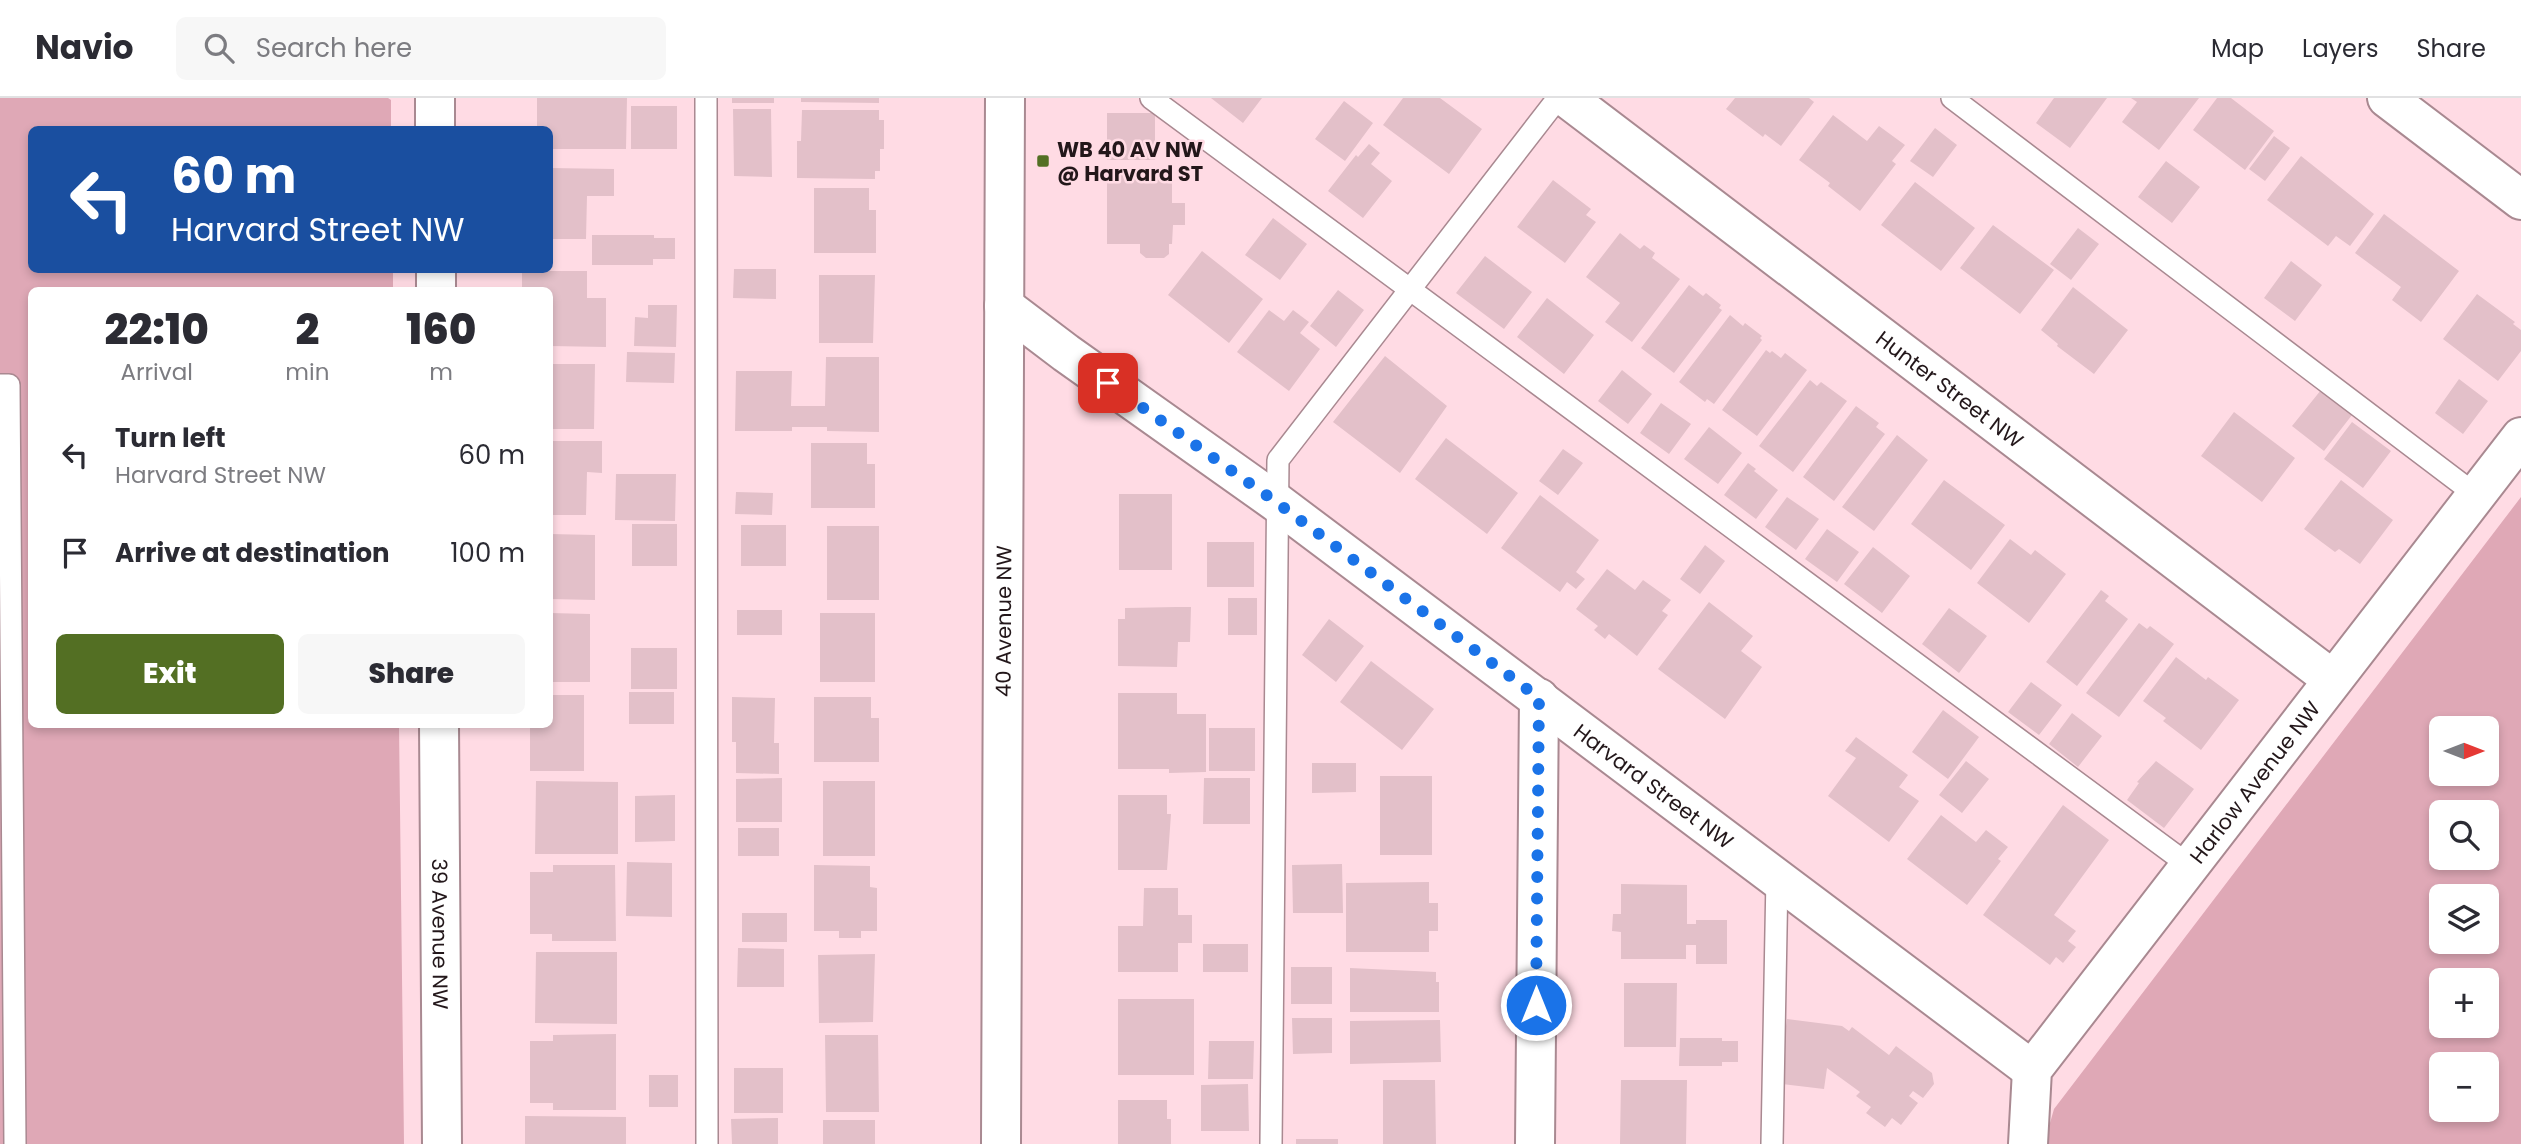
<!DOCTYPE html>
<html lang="en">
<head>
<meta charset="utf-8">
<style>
  :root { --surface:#fff; --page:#f7f7f7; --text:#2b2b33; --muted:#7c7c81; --line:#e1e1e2; --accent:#536f23 }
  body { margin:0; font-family:Poppins,sans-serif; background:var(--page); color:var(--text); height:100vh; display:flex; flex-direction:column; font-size:26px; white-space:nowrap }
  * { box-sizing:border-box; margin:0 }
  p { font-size:23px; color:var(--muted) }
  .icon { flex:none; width:38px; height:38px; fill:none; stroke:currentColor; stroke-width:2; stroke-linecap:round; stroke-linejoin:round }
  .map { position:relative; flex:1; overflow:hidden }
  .drawer { position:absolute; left:28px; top:189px; width:525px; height:441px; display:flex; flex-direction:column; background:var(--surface); border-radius:10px; box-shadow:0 4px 10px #0003 }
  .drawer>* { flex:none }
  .banner { position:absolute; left:28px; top:28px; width:525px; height:147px; border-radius:10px; box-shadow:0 4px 10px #0003; background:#1a4fa0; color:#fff; overflow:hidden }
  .needle { width:46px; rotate:90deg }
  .fabs { position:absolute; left:2429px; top:618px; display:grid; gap:14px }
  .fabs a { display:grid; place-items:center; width:70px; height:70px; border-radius:10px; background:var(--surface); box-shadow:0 4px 10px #0003; font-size:35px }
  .pin { position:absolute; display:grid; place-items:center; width:60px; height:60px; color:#fff; margin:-30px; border-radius:14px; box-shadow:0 4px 10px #0006 }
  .me { position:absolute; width:77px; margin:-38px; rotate:0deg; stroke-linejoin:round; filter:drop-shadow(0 0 5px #0008) }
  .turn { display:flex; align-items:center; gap:24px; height:147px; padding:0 28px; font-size:32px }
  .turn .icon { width:91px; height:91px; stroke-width:2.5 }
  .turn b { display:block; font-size:49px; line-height:60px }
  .eta { display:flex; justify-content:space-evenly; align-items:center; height:119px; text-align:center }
  .eta b { font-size:42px; font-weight:800; line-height:49px }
  .button { display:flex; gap:14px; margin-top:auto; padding:14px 28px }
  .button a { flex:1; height:80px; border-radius:10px; background:var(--accent); color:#fff; font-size:28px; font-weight:800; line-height:80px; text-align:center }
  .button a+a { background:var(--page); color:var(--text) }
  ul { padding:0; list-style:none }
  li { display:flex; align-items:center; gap:21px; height:98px; padding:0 28px }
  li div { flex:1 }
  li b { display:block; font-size:26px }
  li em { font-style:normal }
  header { display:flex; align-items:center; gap:42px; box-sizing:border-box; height:98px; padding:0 35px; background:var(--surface); border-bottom:2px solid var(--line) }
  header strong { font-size:33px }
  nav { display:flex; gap:38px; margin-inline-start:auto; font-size:24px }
  .search { width:490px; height:63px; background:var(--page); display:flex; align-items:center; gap:18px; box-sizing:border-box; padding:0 24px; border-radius:10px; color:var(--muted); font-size:26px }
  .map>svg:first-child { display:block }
  .green { fill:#dfa8b6; fill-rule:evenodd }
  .building { fill:#e3c0c9 }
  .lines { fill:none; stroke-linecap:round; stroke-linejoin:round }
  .service-casing { stroke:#a98991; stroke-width:24 }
  .minor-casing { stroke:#a98991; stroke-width:42 }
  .tertiary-casing { stroke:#a98991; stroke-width:42 }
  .service { stroke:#fff; stroke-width:21 }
  .minor { stroke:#fff; stroke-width:38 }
  .tertiary { stroke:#fff; stroke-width:38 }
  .route { stroke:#1a73e8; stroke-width:12; stroke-dasharray:0 21.6 }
  .poi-dot { fill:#536f23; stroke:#ffdbe4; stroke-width:2.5 }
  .labels { text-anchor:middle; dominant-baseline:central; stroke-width:5; stroke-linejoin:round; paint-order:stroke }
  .poi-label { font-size:21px; font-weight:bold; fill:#23171a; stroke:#ffdbe4; text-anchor:start }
  .street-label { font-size:21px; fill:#23171a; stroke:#ffdbe4 }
</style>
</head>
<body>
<header>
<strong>Navio</strong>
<div class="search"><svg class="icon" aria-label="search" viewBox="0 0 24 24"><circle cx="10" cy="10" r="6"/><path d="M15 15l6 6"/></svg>Search here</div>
<nav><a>Map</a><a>Layers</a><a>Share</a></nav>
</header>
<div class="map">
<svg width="2521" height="1046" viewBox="0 0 2521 1046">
  <rect width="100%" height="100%" fill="#ffdbe4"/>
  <!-- green -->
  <path class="green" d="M0,0H388L391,2V31L32,32V172H393V192H32V626L399,627L404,1046H0Z
    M2521,399V1046H2048V1032L2054,1011ZM2441,630H2487V676H2441ZM2441,714H2487V760H2441ZM2441,798H2487V844H2441ZM2441,882H2487V928H2441ZM2441,966H2487V1012H2441Z"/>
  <!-- building -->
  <path class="building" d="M537,0H627L626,51H550V32L537,29Z
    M732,0H774V5H732Z
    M801,0H879V5L801,4Z
    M1211,0H1262L1243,25Z
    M1403,0H1440L1482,31L1449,76L1383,27Z
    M1735,0H1809L1814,4L1781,48L1765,36L1763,39L1726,11Z
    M2054,0H2107L2070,50L2036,25Z
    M2131,0H2199L2159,52L2122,24L2137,4Z
    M2217,0H2231L2274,33L2245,72L2193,32Z
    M1344,3L1373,25L1345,63L1315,41Z
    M631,8H677V51H631Z
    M733,11H771L772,79L734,78Z
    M802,12H879V22H884V51H880V73H875V81L797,80V43H801Z
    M1107,15H1155V62H1107Z
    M1833,17L1867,43L1879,28L1905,47L1892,63L1896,66L1860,113L1828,88L1830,85L1799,62Z
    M1935,30L1957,47L1933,79L1910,63Z
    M2274,38L2290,50L2265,83L2249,71Z
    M1369,46L1380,55L1371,66L1392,83L1363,120L1328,93L1356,57L1358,59Z
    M2301,58L2374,116L2350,148L2336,138L2328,148L2267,102Z
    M2166,63L2200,89L2172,125L2138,99Z
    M550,70L614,71V98H587L586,141H550Z
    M1107,72H1172V105H1185V127H1173L1172,146H1169V156L1164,160H1146L1140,155V146H1107Z
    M1553,82L1591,111L1586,117L1596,124L1565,165L1517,129Z
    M1915,84L1975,130L1941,173L1881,127Z
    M814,90H869V112H876V155H814Z
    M2384,116L2459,173L2421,224L2392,202L2401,189L2355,155Z
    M1273,120L1307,146L1280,182L1245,157Z
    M1993,127L2054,172L2020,216L1960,170Z
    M2078,130L2099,146L2071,182L2050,166Z
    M1620,135L1640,151L1644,147L1655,155L1652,160L1680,181L1632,244L1605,224L1620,205L1586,179Z
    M592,137H654V140H675V161H653V167H592Z
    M1202,153L1263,201L1229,245L1168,197Z
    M1485,158L1532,194L1504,231L1456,195Z
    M2291,163L2322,187L2295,223L2264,200Z
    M734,171H776V201L733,200Z
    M522,173H587V200H606V249L550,248V192H522Z
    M819,177H875L873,245H819Z
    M1689,187L1703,198L1706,195L1721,207L1719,210L1722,212L1674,275L1641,250Z
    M2073,189L2128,232L2094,276L2057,248L2058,246L2041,232Z
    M1338,192L1364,212L1336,249L1310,228Z
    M2477,196L2515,224L2513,226L2521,232V253L2498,283L2443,241Z
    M1547,200L1594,237L1564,276L1517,239Z
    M648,207H677L676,249L634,248L635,219L648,220Z
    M1269,212L1284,223L1293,212L1309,224L1300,235L1320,251L1289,293L1237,254Z
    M1730,217L1743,228L1745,225L1762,238L1760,240L1762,242L1714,306L1707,301L1705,304L1679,284Z
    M1766,252L1770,255L1772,253L1781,260L1785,255L1807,272L1757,338L1722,312Z
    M627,254L675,255L674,285L626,284Z
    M1385,258L1447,308L1400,375L1333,324Z
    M826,259H879V334L827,333V329H792V333H735L736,273H792L791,308H825Z
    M550,266H595L594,331H550Z
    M1622,272L1652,296L1628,326L1598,303Z
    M2459,281L2488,303L2463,336L2435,315Z
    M1810,282L1817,288L1821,284L1847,303L1793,374L1759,348Z
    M2321,292L2352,317L2324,353L2292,328Z
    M1661,305L1691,326L1669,356L1640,335Z
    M1856,308L1879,325L1876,329L1885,336L1834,403L1803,379Z
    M2234,314L2295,360L2262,404L2201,358Z
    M2352,324L2391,353L2363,390L2324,361Z
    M1709,329L1742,355L1718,386L1684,361Z
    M1897,337L1928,362L1874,433L1842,409Z
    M1446,340L1518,395L1487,436L1415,381Z
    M550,343H602V375L587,374L586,417H550Z
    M811,345H867V366H875V410H811Z
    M1563,351L1583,365L1558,397L1539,383Z
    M1748,365L1756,371L1754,373L1778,392L1756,421L1724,397Z
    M616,376H676L675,423L615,422Z
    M1944,382L2005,427L1971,472L1911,426Z
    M2341,382L2393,422L2360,466L2339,451L2335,454L2304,431Z
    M736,394L773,395L772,417L735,416Z
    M1119,396H1172V472H1119Z
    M1540,397L1599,442L1576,474L1585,481L1576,491L1567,484L1560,494L1501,450Z
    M1787,399L1819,421L1796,452L1765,429Z
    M632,426H677V468H632Z
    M741,427H786V468H741Z
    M827,428H879V502H827Z
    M1827,431L1859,454L1837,484L1805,461Z
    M550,436L595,437V502L550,501Z
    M2010,441L2031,457L2035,452L2066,476L2029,525L1977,485Z
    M1207,444H1254V489H1207Z
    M1705,447L1725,463L1700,496L1680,481Z
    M1873,449L1910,478L1882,515L1844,486Z
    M1607,471L1635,492L1643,482L1671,502L1662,513L1668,517L1637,558L1609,536L1605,541L1594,532L1598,528L1576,511Z
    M2101,492L2109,498L2105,503L2128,521L2077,588L2046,564Z
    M1228,500H1257V537H1228Z
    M1709,504L1753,538L1741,553L1762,569L1725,621L1658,571Z
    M1176,509H1191L1190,544H1178L1177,569L1118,568V521H1125V510Z
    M1949,510L1987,538L1959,575L1922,546Z
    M737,512H782V537H737Z
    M550,515L590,516V584H550Z
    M820,515H875V584H820Z
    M1329,521L1364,548L1336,584L1302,557Z
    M2139,525L2147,531L2150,528L2174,546L2119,619L2086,595Z
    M631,550H677V591H631Z
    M2176,559L2206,582L2208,579L2239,602L2201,652L2163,623L2166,620L2143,603Z
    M1371,563L1434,611L1402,652L1340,604Z
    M2031,584L2062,607L2039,637L2008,614Z
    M629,594H674V626H629Z
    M1118,595H1177V616H1206V674L1169,675V671H1118Z
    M550,597H584V673H530V626H550Z
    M732,599L775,600L774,645H779V676L736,675V644H732Z
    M814,599H871V620H879V664H814Z
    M1943,612L1979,639L1948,681L1912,654Z
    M2072,615L2102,638L2078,669L2049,646Z
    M1209,630H1255V673H1209Z
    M1856,639L1908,677L1899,689L1919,703L1889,744L1828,698L1856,660L1845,653Z
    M1966,663L1989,681L1962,715L1939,697Z
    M2156,663L2194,691L2164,730L2127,702L2139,685L2137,684Z
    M1312,665H1356V694L1312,695Z
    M1380,678H1432V757H1380Z
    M782,680V724H736V681Z
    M1204,680H1250V726H1203Z
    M536,683L618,684V756H535Z
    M823,683H875V758H823Z
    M675,697V743L635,744V698Z
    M1118,697H1167V716H1171L1167,772H1118Z
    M2063,707L2109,742L2054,817L2076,833L2068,843L2076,849L2063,865L2056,859L2050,867L1983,817Z
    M1941,717L1976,744L1986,732L2008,749L1998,761L2001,763L1967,807L1907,761Z
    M738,730H779V758H738Z
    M627,764L672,765V819L626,818Z
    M1342,766L1343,815H1293L1292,767Z
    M553,767H615L616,843H552V836H530V774H553Z
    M814,767L870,768V789L877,790V833H861V840H839V833H814Z
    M1429,784V805H1438V833H1429V854H1346V785Z
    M1621,786L1687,787V826H1696V822H1727V866H1696V847H1686V861H1621V834L1612,833L1613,816H1621Z
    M1144,790H1178V817H1192V845H1178V874H1118V828H1143Z
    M742,815H787V844H742Z
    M1203,846H1248V874H1203Z
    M738,850L784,851V889H737Z
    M536,854H617V926L535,925Z
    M875,856L873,924L819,925L818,857Z
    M1291,869H1332V906H1291Z
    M1350,870L1436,874V884H1439V914H1350Z
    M1624,885H1677L1676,949H1624Z
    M1118,901H1194V977H1118Z
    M1292,920H1332V955L1293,956Z
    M1787,921L1842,928L1849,933L1852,929L1889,957L1896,948L1932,975L1934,986L1923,1000L1913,993L1909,998L1918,1005L1901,1027L1892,1020L1885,1029L1866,1015L1871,1009L1856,998L1860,994L1827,970L1824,991L1782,986L1785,964H1781Z
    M1440,922L1441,964L1350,966V923Z
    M616,936V1012H553V1005H530V943H553V937Z
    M825,937H878L879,1014H826Z
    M1680,940H1722V943H1738V964H1722V968H1679Z
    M1209,943H1254L1253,981H1208Z
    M734,970H783V1015H734Z
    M649,977H678V1009H649Z
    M1383,982H1435L1436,1046H1383Z
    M1621,982H1687L1686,1046H1620Z
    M1248,986L1249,1033H1201V987Z
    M1118,1002H1167V1021H1171V1046H1118Z
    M525,1018L626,1019V1046H525Z
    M778,1020V1046H732L731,1021Z
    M823,1022H875V1046H823Z
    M1296,1041H1338V1046H1296Z"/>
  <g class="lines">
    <defs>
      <path id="service" d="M706,0L707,1046
        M1151,0L2190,768
        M1952,0L2476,397
        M0,287H9L15,1046
        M1271,1046L1278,362L1558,0
        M1772,1046L1777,779"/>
      <g id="minor">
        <path d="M435,0V32"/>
        <path id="s1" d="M1567,0L2332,581"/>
        <path d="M436,172V192"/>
        <path id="s2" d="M1004,208L1066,255L1276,404L2032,972"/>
        <path id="s3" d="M439,626L442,1046"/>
        <path d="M1535,1046L1539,600"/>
        <path id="s4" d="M2028,1046L2032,972L2521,339"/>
      </g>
      <g id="tertiary">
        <path d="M2387,0L2521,102"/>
        <path id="s5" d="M1001,1046L1005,0"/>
      </g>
    </defs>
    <!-- service casing -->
    <use href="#service" class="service-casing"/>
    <!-- minor casing -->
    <use href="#minor" class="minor-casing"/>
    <!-- tertiary casing -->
    <use href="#tertiary" class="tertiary-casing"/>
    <!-- service -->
    <use href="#service" class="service"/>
    <!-- minor -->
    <use href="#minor" class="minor"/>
    <!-- tertiary -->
    <use href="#tertiary" class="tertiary"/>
  </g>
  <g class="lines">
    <!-- route -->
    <path class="route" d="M1108,285L1276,404L1539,600L1536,907"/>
  </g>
  <!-- markers -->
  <rect class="poi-dot" x="1036" y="56" width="14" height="14" rx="3.5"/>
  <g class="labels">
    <!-- poi labels -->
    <g class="poi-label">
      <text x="1057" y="51">WB 40 AV NW<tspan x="1057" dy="24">@ Harvard ST</tspan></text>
    </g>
    <!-- street labels -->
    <g class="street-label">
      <text stroke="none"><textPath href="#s1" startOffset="481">Hunter Street NW</textPath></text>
      <text stroke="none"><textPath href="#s5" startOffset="523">40 Avenue NW</textPath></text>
      <text stroke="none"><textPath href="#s4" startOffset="438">Harlow Avenue NW</textPath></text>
      <text stroke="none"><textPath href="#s2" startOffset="808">Harvard Street NW</textPath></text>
      <text stroke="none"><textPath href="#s3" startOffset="210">39 Avenue NW</textPath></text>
    </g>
  </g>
</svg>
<div class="fabs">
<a><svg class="needle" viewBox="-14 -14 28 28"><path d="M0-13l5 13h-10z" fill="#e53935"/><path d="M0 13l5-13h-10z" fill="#7c7c81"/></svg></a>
<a><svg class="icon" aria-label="search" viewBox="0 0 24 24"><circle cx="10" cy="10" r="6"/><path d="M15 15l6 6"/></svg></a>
<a><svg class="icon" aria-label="layers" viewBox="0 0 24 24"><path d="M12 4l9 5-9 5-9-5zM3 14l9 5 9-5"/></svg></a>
<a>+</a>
<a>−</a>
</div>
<div class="pin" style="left:1108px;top:285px;background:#d93025"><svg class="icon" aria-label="arrive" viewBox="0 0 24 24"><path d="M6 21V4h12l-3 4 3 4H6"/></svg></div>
<svg class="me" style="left:1536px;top:907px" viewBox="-20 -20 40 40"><circle r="17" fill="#1a73e8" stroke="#fff" stroke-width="3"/><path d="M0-11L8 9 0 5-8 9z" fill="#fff"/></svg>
<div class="banner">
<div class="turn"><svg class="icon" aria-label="left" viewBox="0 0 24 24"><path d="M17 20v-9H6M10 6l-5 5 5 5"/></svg><div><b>60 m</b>Harvard Street NW</div></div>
</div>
<section class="drawer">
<div class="eta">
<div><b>22:10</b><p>Arrival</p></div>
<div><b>2</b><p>min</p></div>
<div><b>160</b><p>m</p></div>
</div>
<ul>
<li><svg class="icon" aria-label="left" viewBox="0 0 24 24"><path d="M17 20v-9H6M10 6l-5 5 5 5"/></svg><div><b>Turn left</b><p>Harvard Street NW</p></div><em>60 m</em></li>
<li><svg class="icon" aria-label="arrive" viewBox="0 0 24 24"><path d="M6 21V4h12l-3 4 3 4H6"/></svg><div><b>Arrive at destination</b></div><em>100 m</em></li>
</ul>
<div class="button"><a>Exit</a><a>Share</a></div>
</section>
</div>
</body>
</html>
